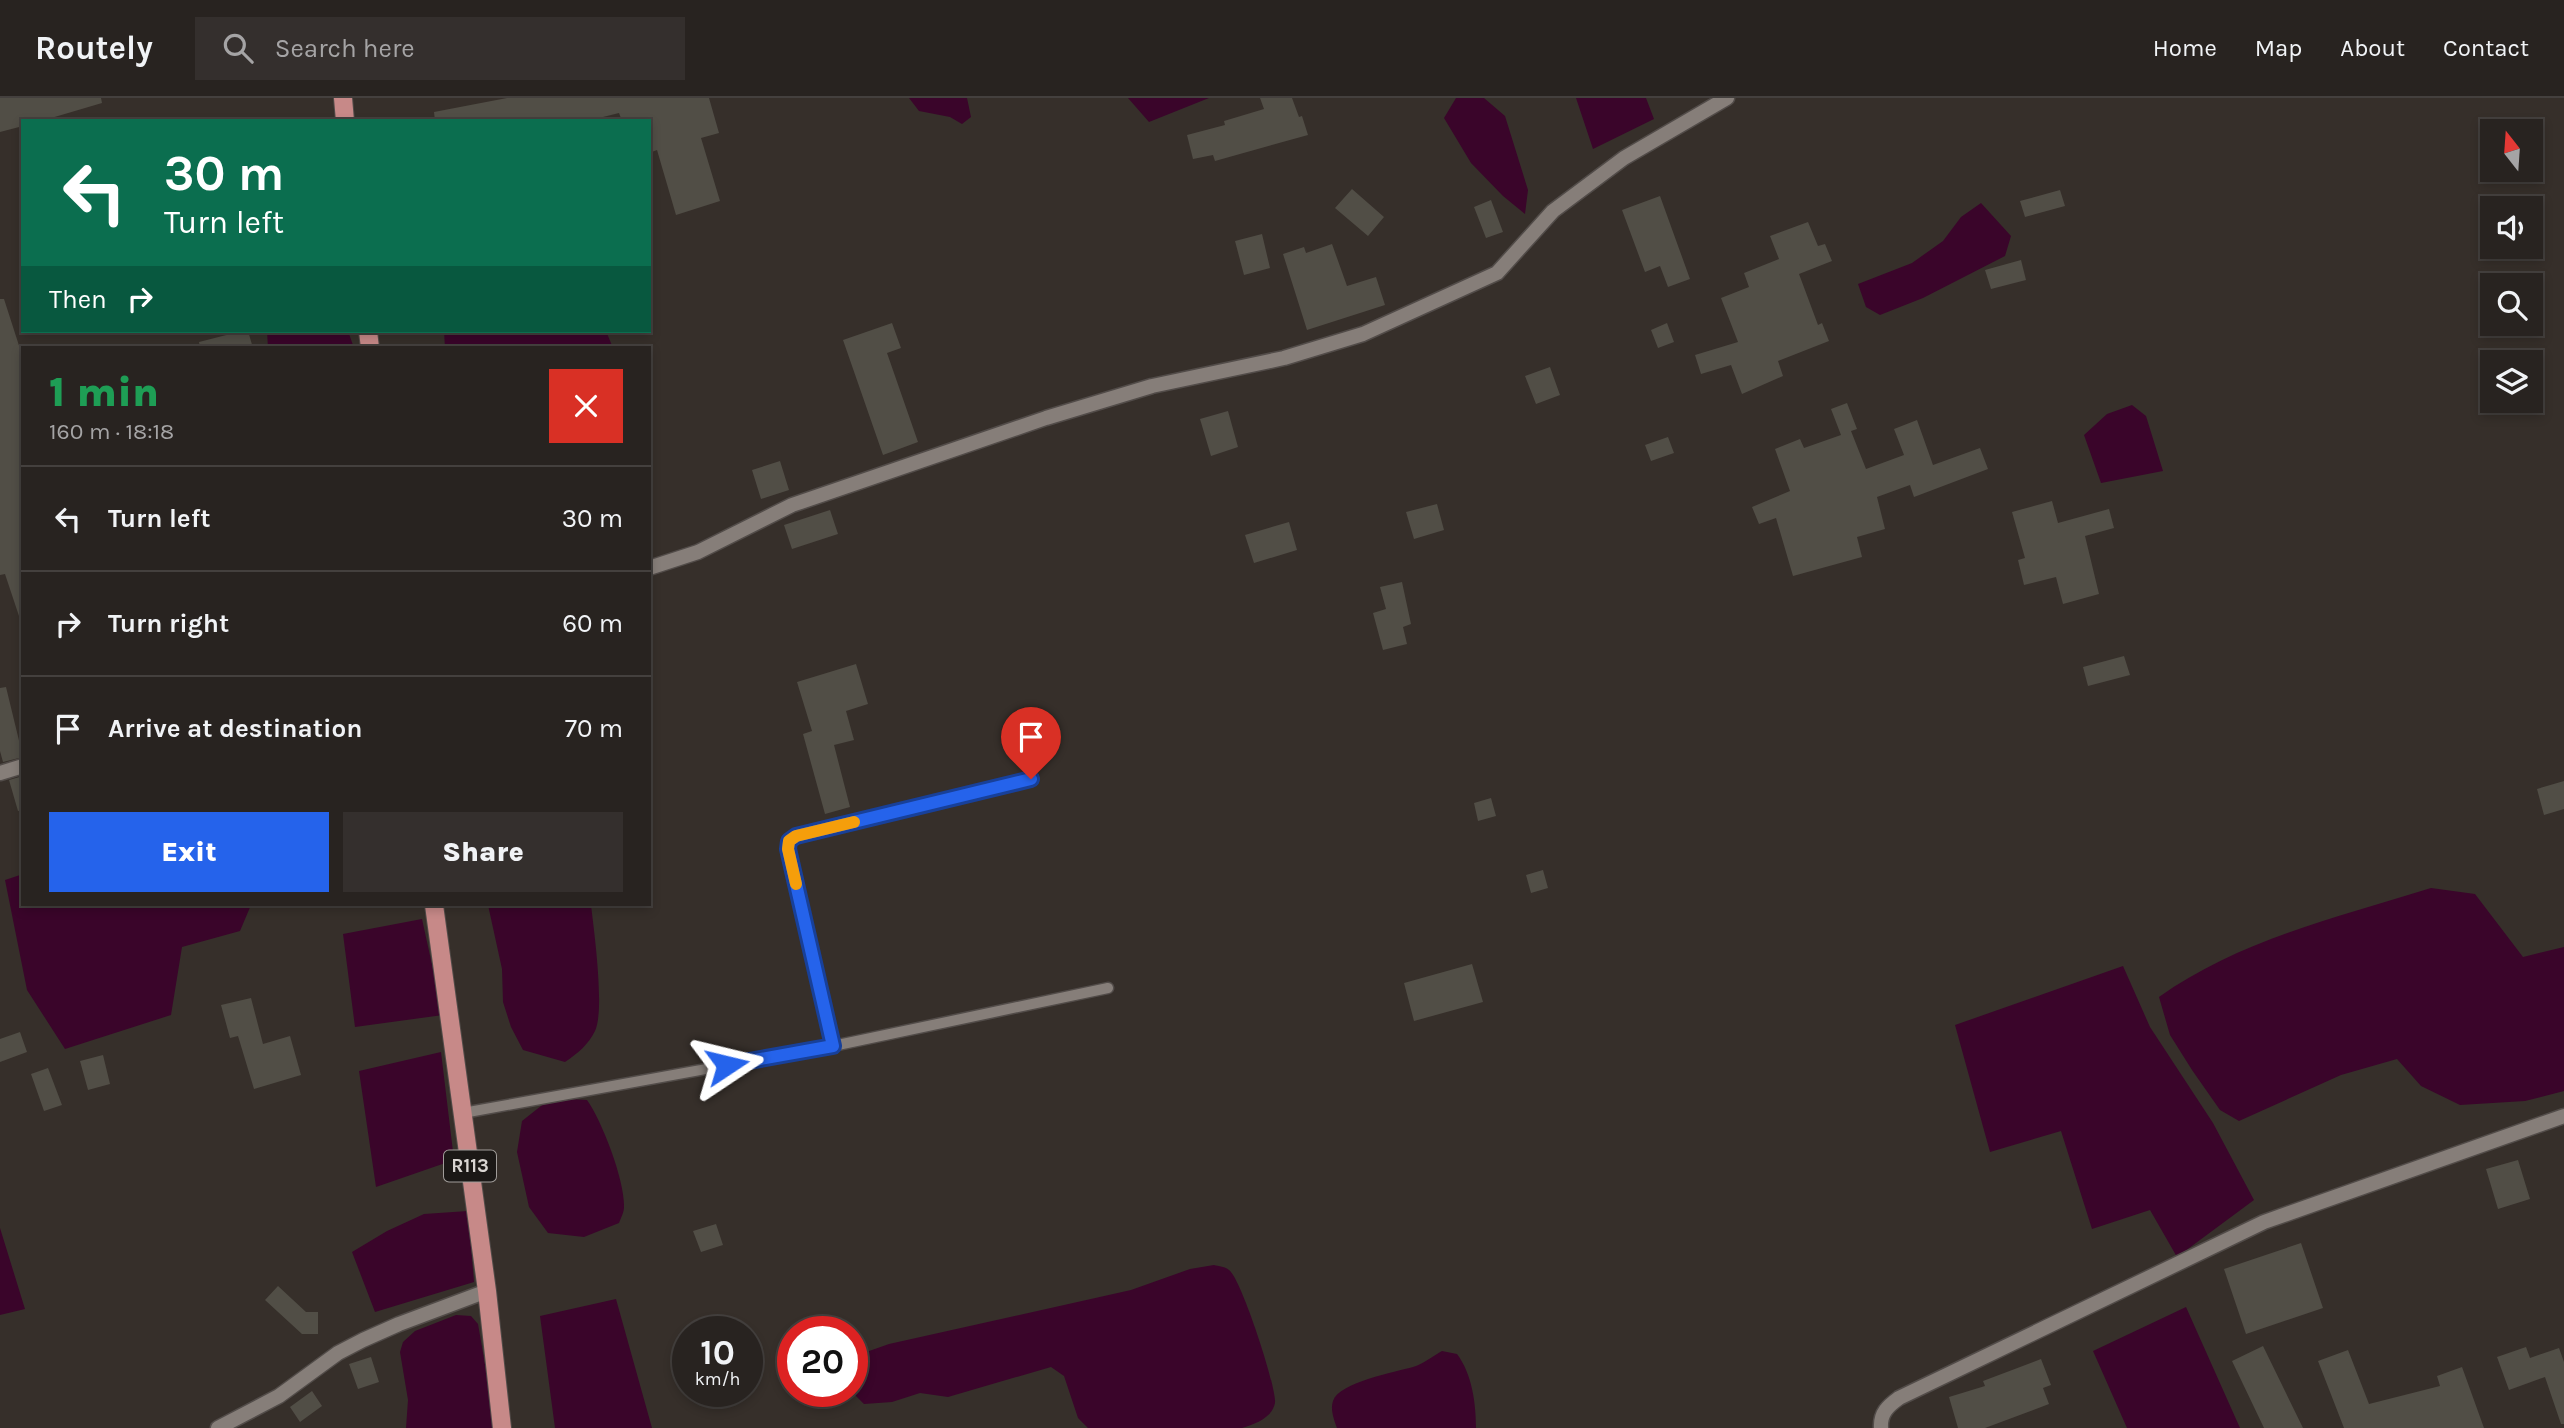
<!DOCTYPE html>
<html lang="en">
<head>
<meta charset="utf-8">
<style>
  :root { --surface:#282320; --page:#342f2d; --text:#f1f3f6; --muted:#a5a4a5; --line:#44403e; --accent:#2563eb }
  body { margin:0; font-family:Karla,sans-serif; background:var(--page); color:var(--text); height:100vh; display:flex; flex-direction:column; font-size:26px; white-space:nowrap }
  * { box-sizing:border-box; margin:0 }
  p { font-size:23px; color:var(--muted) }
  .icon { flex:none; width:38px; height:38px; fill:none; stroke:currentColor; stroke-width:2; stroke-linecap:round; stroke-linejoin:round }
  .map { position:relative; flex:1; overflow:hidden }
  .sheet { position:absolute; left:21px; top:248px; width:630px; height:560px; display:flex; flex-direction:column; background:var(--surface); border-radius:0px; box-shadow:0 4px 10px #0003,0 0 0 2px var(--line) }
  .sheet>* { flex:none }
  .guide { position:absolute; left:21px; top:21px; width:630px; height:214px; border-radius:0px; box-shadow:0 4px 10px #0003,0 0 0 2px var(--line); background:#0b6e4f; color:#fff; overflow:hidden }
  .needle { width:46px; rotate:343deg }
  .controls { position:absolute; left:2480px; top:21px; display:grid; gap:14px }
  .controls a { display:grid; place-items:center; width:63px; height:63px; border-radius:0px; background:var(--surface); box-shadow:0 4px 10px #0003,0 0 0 2px var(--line); font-size:35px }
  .speed { position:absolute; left:672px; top:1218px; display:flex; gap:14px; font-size:35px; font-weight:700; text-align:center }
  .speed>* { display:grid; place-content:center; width:91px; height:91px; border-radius:50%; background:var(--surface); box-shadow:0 4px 10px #0003,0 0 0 2px var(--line); line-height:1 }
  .speed small { font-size:18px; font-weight:400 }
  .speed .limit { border:10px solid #d22; background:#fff; color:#111 }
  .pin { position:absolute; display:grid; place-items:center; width:60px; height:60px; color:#fff; margin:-72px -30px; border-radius:50% 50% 50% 0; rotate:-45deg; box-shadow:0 0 7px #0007 }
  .pin .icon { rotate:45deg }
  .me { position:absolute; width:77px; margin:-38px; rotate:80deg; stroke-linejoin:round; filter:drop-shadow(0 0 5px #0008) }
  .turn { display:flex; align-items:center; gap:24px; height:147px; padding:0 28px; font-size:32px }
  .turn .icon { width:91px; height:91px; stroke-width:2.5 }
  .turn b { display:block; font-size:49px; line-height:60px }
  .then { display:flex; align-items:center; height:66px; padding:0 28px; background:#0003; gap:14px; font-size:26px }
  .round { display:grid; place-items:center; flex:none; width:74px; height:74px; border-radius:0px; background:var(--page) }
  .headline { display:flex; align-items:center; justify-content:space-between; height:119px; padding:0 28px }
  h1 { font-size:42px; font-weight:800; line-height:52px; color:#1e9e55 }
  .primary-button { display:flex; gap:14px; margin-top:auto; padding:14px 28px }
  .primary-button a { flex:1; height:80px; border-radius:0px; background:var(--accent); color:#fff; font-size:28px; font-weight:800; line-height:80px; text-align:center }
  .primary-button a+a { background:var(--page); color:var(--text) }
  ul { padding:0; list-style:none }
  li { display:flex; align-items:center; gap:21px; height:105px; padding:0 28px; border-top:2px solid var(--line) }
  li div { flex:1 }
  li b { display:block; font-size:26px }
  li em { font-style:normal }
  header { display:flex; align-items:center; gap:42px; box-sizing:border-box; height:98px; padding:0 35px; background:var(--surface); border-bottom:2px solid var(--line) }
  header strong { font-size:33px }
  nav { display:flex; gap:38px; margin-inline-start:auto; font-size:24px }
  .search { width:490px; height:63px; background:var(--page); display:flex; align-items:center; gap:18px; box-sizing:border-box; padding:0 24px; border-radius:0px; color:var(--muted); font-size:26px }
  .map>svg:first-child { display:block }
  .water { fill:#3a052a }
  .building { fill:#514e46 }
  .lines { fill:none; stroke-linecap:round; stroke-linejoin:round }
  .service-casing { stroke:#524c49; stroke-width:13 }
  .minor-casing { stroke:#524c49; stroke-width:17 }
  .primary-casing { stroke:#524c49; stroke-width:20 }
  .service { stroke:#867e79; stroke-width:10 }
  .minor { stroke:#867e79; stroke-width:14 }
  .primary { stroke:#c78988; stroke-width:18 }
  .route-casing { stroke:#184099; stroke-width:18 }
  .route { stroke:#2563eb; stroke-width:12 }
  .slow { stroke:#f59e0b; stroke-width:12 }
  .labels { text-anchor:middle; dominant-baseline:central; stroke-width:7; stroke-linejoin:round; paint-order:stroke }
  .shield { fill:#1b1816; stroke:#a19d9a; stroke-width:2 }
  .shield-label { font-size:19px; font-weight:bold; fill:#dad6d3 }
</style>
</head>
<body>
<header>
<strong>Routely</strong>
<div class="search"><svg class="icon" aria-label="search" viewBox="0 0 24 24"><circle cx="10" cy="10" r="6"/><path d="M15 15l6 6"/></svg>Search here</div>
<nav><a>Home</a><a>Map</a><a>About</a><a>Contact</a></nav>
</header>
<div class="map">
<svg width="2564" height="1330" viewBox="0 0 2564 1330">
  <rect width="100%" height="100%" fill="#362f2a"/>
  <!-- water -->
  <path class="water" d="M909,0H967L971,19L962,26L950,19L919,13Z
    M1128,0H1209L1149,24Z
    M1456,0H1484L1505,18L1528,92L1525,116L1503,98L1471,65L1444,20Z
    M1576,0H1646L1654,21L1593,51Z
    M1981,105L2011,138L2005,158L1923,200L1880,217L1866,209L1858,186L1912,165L1943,143L1961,119Z
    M267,233H348L354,250H268Z
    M444,233H606L613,250H445Z
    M2132,307L2146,318L2163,373L2101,385L2084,337L2107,316Z
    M23,776V807H251L240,833L182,849L171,917L65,951L27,892L5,782Z
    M2431,790L2475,796L2523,859L2564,849V993L2525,1003L2460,1007L2421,988L2397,961L2341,977L2239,1023L2220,1012L2192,972L2170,937L2159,899C2239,842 2338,819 2431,790Z
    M488,807H591C594,832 605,912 595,933C588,947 578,955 565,964L523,952L511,929L503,904L502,871Z
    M422,821L443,917L355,929L343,836Z
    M2123,868L2150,929L2213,1025L2254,1102L2177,1159L2150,1112L2092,1131L2061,1033L1990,1054L1955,927Z
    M441,954L454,1062L376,1089L359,973Z
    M568,1001L587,1002C602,1023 625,1083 624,1109C624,1114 621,1120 619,1125L584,1139L548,1135L529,1109L517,1054L522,1023L546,1004Z
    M468,1113L474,1184L375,1214L352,1154L387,1133L424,1116Z
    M0,1130L25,1211L0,1217Z
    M1214,1167C1218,1168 1226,1169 1229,1172C1241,1180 1277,1290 1275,1305C1272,1320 1255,1326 1242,1330H1088L1078,1320L1064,1278L1051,1269L948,1299L920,1295L892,1304L864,1306L854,1296L852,1261L855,1258L889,1246L1131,1192L1190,1171Z
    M616,1201L652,1330H555L540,1218Z
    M2186,1209L2240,1330H2127L2093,1253Z
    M456,1217L471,1218L478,1226L496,1330H406L408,1302L400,1254L403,1244L415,1233Z
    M1442,1253L1457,1256C1472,1276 1476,1305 1476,1330H1337C1334,1322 1330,1311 1333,1303C1339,1284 1396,1274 1413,1269C1423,1266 1433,1258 1442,1253Z"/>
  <!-- building -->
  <path class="building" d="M0,0H101L102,5L41,23H23V28L0,34Z
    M507,0H709L719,35L701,40L720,103L676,117L657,52L649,55V23H622L619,15L587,23H435L434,14Z
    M1260,0H1292L1299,19L1302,18L1308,37L1215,63L1213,57L1193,61L1187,37L1225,27L1224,23L1264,11Z
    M1352,91L1384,119L1368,138L1335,110Z
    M2060,92L2065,108L2025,119L2020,103Z
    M1660,98L1690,181L1668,189L1660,168L1645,174L1622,112Z
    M1491,102L1503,134L1486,140L1474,109Z
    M1808,124L1818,148L1825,146L1832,163L1799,176L1818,227L1822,225L1829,243L1778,263L1783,278L1742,296L1731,267L1701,276L1695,257L1738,244L1721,200L1749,189L1744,175L1779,161L1770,138Z
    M1262,136L1270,170L1244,177L1235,143Z
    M1332,146L1347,188L1376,179L1385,207L1307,232L1283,156L1304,149L1306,155Z
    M2021,162L2026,182L1991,191L1985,172Z
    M0,201H4L23,260V517L19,518L5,476L0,477Z
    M892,225L901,250L887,255L918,344L883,357L843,242Z
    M1667,225L1674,244L1658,250L1651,232Z
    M242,233H248L253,250H200L199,244Z
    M1550,269L1560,297L1536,306L1525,278Z
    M1847,305L1857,331L1851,333L1866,371L1904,357L1894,331L1917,322L1933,367L1980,350L1988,371L1914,399L1910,387L1877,399L1885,431L1857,439L1862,459L1793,478L1776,420L1759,426L1752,409L1790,393L1775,351L1800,341L1804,350L1841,337L1831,311Z
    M1228,313L1238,349L1211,358L1200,321Z
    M1668,339L1674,355L1651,363L1645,347Z
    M780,363L789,392L761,401L752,372Z
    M2052,403L2058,425L2109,411L2114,430L2085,438L2099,496L2063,506L2056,479L2024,487L2018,462L2025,460L2012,414Z
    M1437,406L1444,432L1414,441L1406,414Z
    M830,412L838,436L792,451L784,427Z
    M1289,424L1297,452L1254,465L1245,437Z
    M1402,484L1411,526L1403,529L1407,546L1383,552L1373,515L1386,511L1380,489Z
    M2124,558L2130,577L2088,588L2083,569Z
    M856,566L868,606L846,613L854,642L834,647L850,709L825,716L803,636L812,633L797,584Z
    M6,589L23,659L3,664L0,653V590Z
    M23,678V712L18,713L9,682Z
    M2564,683V711L2544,717L2537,691Z
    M1491,700L1496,718L1478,723L1474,705Z
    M1543,772L1548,790L1531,795L1526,777Z
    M1472,866L1483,904L1414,923L1404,885Z
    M251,900L263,946L290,938L301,977L254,991L238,938L230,940L221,907Z
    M20,934L27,954L0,964V941Z
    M103,957L110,986L88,992L80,963Z
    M48,970L62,1007L44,1013L31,976Z
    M2518,1062L2530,1101L2498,1111L2486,1071Z
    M716,1126L723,1147L701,1154L693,1133Z
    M2301,1145L2323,1210L2246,1236L2224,1171Z
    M278,1188L306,1214H318V1236H302L265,1202Z
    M2263,1248L2303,1330H2264L2232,1263Z
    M2526,1249L2530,1260L2559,1250L2564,1264V1326H2561L2545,1279L2509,1292L2497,1259Z
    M2348,1252L2369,1306L2440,1288L2437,1278L2462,1269L2484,1330H2344L2318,1263Z
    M371,1259L379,1284L358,1291L349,1266Z
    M2041,1261L2051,1287L2043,1290L2049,1306L1985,1330H1958L1949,1299L1985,1288L1983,1283Z
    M312,1293L322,1308L300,1324L290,1309Z"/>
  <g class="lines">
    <defs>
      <path id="service" d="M833,948L787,751L789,743L796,738L1031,681
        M463,1015L833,948L1108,890"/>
      <path id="minor" d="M649,470L698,454L792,407L1046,320L1152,288L1284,260L1363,236L1497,175L1553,113L1624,60L1727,0
        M0,675L23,668
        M218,1330L279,1298L338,1255L363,1242L399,1226L487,1193
        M1881,1330C1880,1315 1888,1308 1899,1300L2264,1124L2564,1018"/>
      <path id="primary" d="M343,0L345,23
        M368,233L370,250
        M434,807L487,1193L502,1330"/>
    </defs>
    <!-- service casing -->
    <use href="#service" class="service-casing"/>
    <!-- minor casing -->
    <use href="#minor" class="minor-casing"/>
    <!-- primary casing -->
    <use href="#primary" class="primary-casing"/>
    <!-- service -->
    <use href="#service" class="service"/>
    <!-- minor -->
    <use href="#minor" class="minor"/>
    <!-- primary -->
    <use href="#primary" class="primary"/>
  </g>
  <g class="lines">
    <defs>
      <path id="route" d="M727,967L833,948L788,751L789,743L796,738L1031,681"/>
    </defs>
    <!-- route casing -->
    <use href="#route" class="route-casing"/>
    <!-- route -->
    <use href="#route" class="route"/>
    <!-- slow -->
    <path class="slow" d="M796,786L788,751L789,743L796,738L854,724"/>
  </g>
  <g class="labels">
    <!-- shield labels -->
    <rect class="shield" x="444" y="1052.5" width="52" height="31" rx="5"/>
    <g class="shield-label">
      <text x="470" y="1068">R113</text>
    </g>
  </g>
</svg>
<div class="controls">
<a><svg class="needle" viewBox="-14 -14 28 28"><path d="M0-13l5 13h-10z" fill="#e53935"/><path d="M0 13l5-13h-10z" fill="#a5a4a5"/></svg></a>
<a><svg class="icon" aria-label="sound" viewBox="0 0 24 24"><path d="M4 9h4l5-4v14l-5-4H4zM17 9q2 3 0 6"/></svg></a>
<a><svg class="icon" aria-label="search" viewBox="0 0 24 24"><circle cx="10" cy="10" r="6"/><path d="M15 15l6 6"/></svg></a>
<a><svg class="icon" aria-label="layers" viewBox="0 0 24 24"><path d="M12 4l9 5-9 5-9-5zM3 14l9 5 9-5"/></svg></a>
</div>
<div class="speed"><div>10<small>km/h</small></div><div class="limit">20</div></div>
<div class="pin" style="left:1031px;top:681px;background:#d93025"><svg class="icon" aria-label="arrive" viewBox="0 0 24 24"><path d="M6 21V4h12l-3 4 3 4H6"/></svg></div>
<svg class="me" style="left:727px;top:967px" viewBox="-20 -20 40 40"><path d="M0-17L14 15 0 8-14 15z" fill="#2563eb" stroke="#fff" stroke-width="4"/></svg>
<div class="guide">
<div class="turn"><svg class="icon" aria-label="left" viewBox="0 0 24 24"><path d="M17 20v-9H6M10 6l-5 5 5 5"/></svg><div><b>30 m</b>Turn left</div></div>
<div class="then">Then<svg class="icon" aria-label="right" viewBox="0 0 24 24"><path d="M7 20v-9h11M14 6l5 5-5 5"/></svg></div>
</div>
<section class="sheet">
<div class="headline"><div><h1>1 min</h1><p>160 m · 18:18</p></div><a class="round" style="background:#d93025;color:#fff"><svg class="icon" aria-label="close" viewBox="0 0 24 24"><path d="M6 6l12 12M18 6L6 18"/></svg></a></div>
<ul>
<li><svg class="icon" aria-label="left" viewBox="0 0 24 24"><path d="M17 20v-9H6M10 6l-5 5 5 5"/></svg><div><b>Turn left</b></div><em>30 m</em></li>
<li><svg class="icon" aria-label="right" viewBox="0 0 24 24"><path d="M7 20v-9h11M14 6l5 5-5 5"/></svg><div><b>Turn right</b></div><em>60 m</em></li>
<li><svg class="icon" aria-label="arrive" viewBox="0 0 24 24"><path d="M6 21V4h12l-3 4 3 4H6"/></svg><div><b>Arrive at destination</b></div><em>70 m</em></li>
</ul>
<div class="primary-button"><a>Exit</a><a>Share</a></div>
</section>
</div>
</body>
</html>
